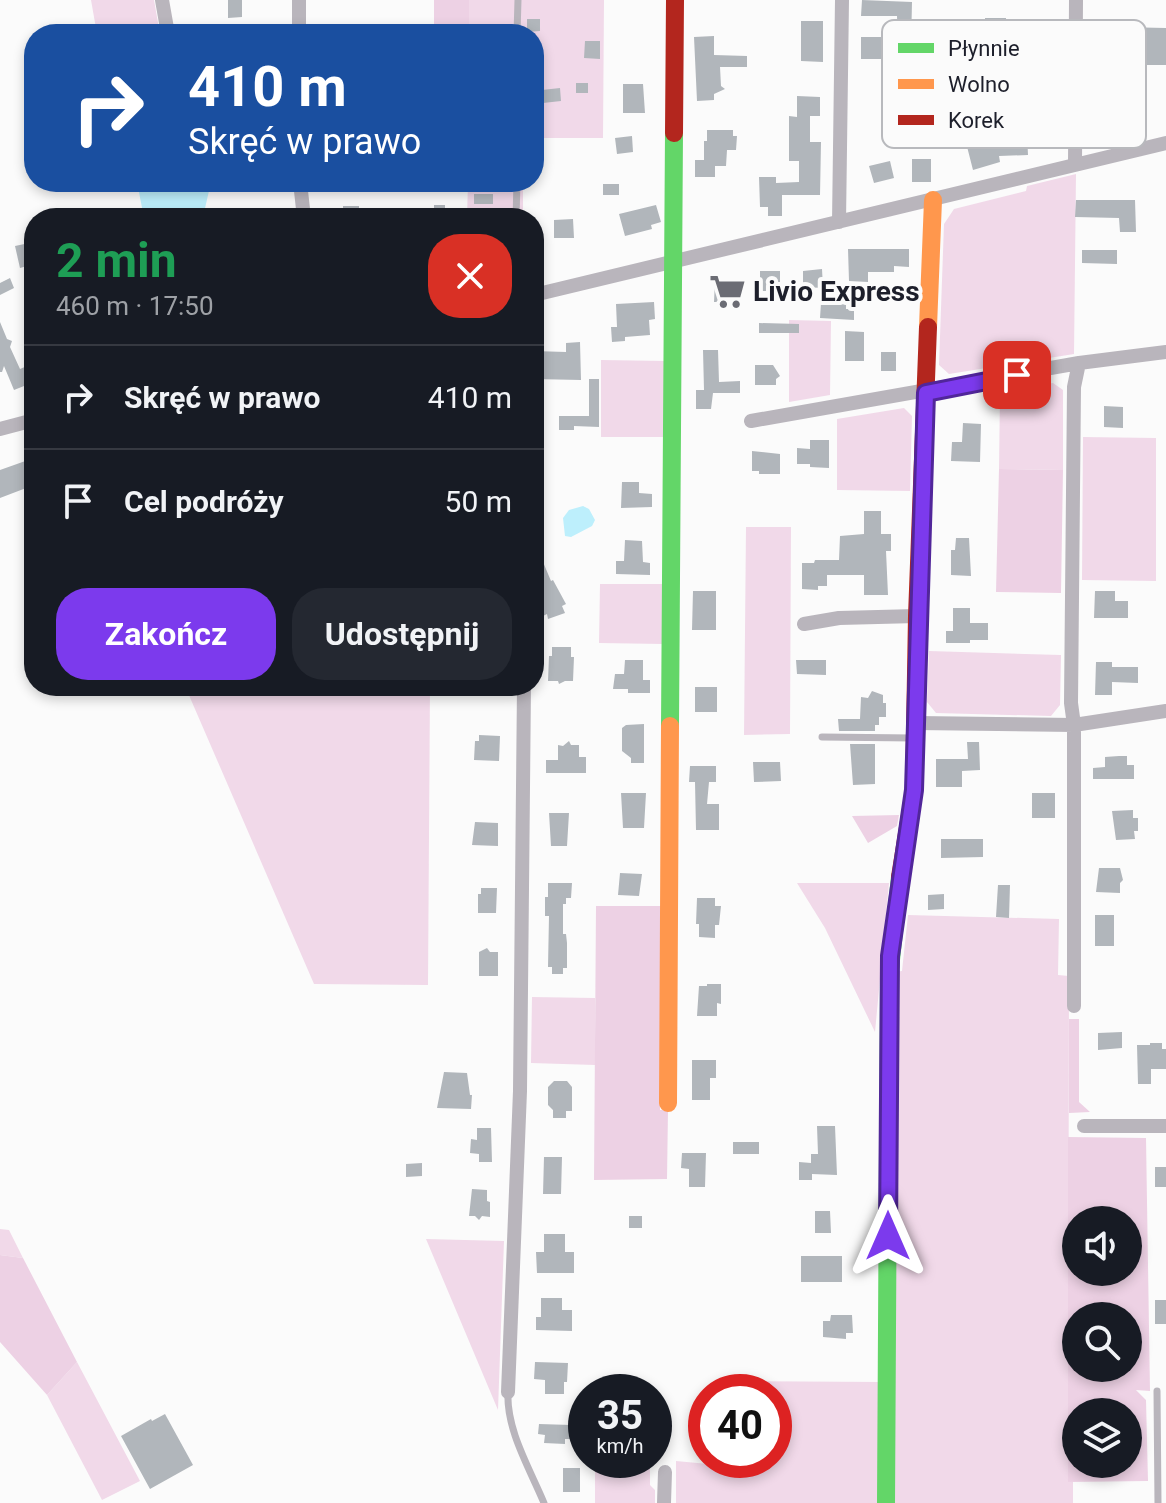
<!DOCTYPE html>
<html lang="pl">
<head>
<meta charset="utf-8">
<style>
  :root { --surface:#171b24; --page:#242831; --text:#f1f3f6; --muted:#9ea1a6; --line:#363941; --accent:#7c3aed }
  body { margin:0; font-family:Roboto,sans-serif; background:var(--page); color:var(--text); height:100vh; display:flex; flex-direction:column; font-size:30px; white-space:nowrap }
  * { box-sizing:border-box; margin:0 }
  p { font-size:26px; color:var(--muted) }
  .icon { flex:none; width:44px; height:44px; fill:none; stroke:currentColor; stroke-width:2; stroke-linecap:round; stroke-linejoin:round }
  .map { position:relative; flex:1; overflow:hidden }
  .sheet { position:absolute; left:24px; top:208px; width:520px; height:488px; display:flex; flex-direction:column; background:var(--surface); border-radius:32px; box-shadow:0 4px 12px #0003 }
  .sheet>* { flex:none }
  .guide { position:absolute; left:24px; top:24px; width:520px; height:168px; border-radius:32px; box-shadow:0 4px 12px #0003; background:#1a4fa0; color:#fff; overflow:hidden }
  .fabs { position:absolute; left:1062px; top:1206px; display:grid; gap:16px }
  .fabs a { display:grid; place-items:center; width:80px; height:80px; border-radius:50%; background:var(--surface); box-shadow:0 4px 12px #0003; font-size:40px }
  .speed { position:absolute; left:568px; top:1374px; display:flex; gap:16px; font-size:40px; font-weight:700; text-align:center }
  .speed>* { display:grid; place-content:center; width:104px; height:104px; border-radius:50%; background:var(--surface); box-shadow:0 4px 12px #0003; line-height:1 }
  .speed small { font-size:20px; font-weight:400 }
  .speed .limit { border:12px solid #d22; background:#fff; color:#111 }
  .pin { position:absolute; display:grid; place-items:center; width:68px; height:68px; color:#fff; margin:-34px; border-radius:16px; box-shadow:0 4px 12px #0006 }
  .me { position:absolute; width:88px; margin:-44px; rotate:0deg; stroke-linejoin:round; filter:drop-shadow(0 0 6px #0008) }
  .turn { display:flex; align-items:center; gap:28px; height:168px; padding:0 32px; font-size:36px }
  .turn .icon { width:104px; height:104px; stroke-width:2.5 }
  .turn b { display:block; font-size:56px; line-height:68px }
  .round { display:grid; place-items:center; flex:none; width:84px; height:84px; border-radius:32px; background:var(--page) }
  .summary { display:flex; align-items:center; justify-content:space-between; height:136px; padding:0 32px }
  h1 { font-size:48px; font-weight:700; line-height:60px; color:#1e9e55 }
  .primary-button { display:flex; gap:16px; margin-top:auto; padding:16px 32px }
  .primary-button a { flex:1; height:92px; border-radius:32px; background:var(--accent); color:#fff; font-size:32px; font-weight:700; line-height:92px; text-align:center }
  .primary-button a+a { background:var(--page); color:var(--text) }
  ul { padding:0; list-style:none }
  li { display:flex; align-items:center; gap:24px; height:104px; padding:0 32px; border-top:2px solid var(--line) }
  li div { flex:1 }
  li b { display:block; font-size:30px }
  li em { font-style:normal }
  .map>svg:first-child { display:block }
  .green { fill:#f1d9e9 }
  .forest { fill:#edd1e4; fill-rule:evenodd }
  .water { fill:#bdeffc }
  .building { fill:#b1b6bb }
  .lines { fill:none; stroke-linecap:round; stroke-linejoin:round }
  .lane { stroke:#b9b5bc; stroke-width:7 }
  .street { stroke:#b9b5bc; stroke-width:14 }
  .fast { stroke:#63d668; stroke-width:18 }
  .slow { stroke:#ff974d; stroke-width:18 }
  .jam { stroke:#b3261e; stroke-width:18 }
  .route-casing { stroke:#51269a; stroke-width:20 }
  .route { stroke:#7c3aed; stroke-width:14 }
  .labels { text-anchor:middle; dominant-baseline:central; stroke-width:8; stroke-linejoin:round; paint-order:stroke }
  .poi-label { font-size:28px; font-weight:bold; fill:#1d1f2b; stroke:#fbfbfb; text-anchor:start }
  .key { fill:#fbfbfb; stroke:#b8b9bd; stroke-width:2 }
  .key-label { font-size:22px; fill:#1d1f2b }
</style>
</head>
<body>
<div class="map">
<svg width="1166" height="1503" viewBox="0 0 1166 1503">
  <rect width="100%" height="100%" fill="#fbfbfb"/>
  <!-- green -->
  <path class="green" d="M91,0H154L160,34H97Z
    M469,0H604L603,138H534V34H469Z
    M1076,174L1074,354L949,374L939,365L944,224L954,209L1026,191L1027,186Z
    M468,182H523V218H467Z
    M789,320L831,321L830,395L789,402Z
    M601,360L665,361V437H601Z
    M1053,383L1063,390V470L999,469L1000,392Z
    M904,408L912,416L910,491L837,490V419Z
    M1083,437L1156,438V581L1082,580Z
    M746,527H791L790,734L744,735Z
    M600,584H663V644L599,643Z
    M929,651L1061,655L1060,705L1051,716L936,713L927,702Z
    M185,686H430L428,985L314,984Z
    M797,883H889L875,1032L825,928Z
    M908,915L1059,919L1058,975L1069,976L1068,1481L1073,1482V1503H891L894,972L902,971Z
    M532,997L595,998V1065L531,1063Z
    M0,1229L9,1230L23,1258L0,1255Z
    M426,1239L504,1241L498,1410Z
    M77,1362L140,1481L102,1500L47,1395Z
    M741,1381L881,1382L880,1503H676V1461L740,1467V1460H774V1392H741Z
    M595,1460H650V1485L655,1490V1503H595Z"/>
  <!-- forest -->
  <path class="forest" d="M434,0H469V34H434Z
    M999,469L1063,470L1061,593L996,592Z
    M899,815L897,826L868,843L852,816Z
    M596,906H661L660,1110H668L667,1179L594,1180Z
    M1069,1019H1079V1102L1090,1112L1069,1113Z
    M1068,1137L1146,1138L1150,1391L1136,1390L1146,1400L1148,1481L1068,1482ZM1128,1220V1272H1076V1220ZM1128,1316V1368H1076V1316ZM1128,1412V1464H1076V1412Z
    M0,1255L23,1258L77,1362L47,1395L0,1342Z"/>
  <!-- water -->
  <path class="water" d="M137,182H211L203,217L144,218Z
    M583,506L589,509L595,520L592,526L571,537L565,536L563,518L569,510Z"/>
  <!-- building -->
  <path class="building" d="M228,0H242V17L228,18Z
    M862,0L912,2L911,46H898L897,16H861Z
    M985,18H1006V31H985Z
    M527,19H540V31L527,32Z
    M801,21H823V62L801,61Z
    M331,24H345V34H331Z
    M1120,27L1166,28V65H1118Z
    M714,36V55L747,56V67H720L721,86L725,89L714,94V100L697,101L694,37Z
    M861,37H881L882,59H861Z
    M585,41H600V59L584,58Z
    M576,83H588V93H576Z
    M623,84H643L645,113H623Z
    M560,88L561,101L543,103L542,90Z
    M797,96L820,97V116H810V142H821L820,195H782V216H768V207H760L759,177H776V183L799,182V161H789V116L797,117Z
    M1026,96H1046L1047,115H1026L1028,155L999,156L1000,162L973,170L962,127L979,122L986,147L1006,142V125H1012V106H1026Z
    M707,130H733V136H737L736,150H727L726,166H715V177H695V160H704V141H707Z
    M632,136L633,152L617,154L615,138Z
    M912,159H931V182H912Z
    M890,161L894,178L874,183L869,166Z
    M603,184H619V195H603Z
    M474,194H493V204H474Z
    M1076,200H1135L1136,232H1120L1119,218L1075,217Z
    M434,205H445V218H434Z
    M656,205L661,222L651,225L652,229L625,236L619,214Z
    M343,206H359V218H343Z
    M573,219L574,238H554V220Z
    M34,242V264L20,268L15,246Z
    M848,249H909V267L894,266V272H868V282L849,281Z
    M1082,250H1117V264L1082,263Z
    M822,269L823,288L803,287V271Z
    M760,271H780V291H760Z
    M10,278L14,288L0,295V283Z
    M715,280L740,281L739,302H714Z
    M654,302L655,319L649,320L650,335L625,337V341L612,342L611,327H617L616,304Z
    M821,303L846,304V309H854V320L820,318Z
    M0,322L7,339L12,341L10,347L20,369L34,363V382L14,390L4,366L2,372H0Z
    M759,323L799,324V333H759Z
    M845,331L864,332V361H845Z
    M580,342L581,380L534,379V351L566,352V343Z
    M703,350H718L719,382L740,381V393H713L711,409H696V390H704Z
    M881,352H896V371H881Z
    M755,365H773L780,376L776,379V385H755Z
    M589,379H599V427L574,426V430H559V416H589Z
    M1104,406L1123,407V428L1104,427Z
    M963,423L981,424L980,462L951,461L952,442H962Z
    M810,440H829V468L810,467V464H797V448L810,449Z
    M752,451L780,454V474H759V471H752Z
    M31,459L34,467V485L0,498V470Z
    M622,482H639V493L652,494V507L621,508Z
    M864,511H881V534H891V551H886L888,595H864V575H827V586H818V590L802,589V563H814L815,560H839L840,536L864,534Z
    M956,538H969L971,576L951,575V550H955Z
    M625,540L642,541L643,562L650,563V575L616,574V561H624Z
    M543,562L551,581L553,580L566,604L562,606L565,613L548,619L547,614L543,616L534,598V566Z
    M693,591H716V630H692Z
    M1095,591H1115V601H1128V618H1094Z
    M953,608H970V623H988V640H970V643H946V631H953Z
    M552,647H571V657H574L573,681H565L559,684L558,681H548L549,656H552Z
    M625,660H643V680H650V693H628V689H613L615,674H624Z
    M796,660H826V675L797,674Z
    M1096,662H1112V667H1138V683L1112,682V695H1095Z
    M695,687H717V712H695Z
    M872,691L883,695V703H886V717H879V725H875V731H839L838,719H860L861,697L868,698Z
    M644,724V763H631V758L622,751V728L626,725Z
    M479,735L500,736L499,761L474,760L475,741H479Z
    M569,741L571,745H579V757H586V773H546V760H558V745L563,746Z
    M967,742H979L980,770L962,771V787H936V759H968Z
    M850,744H875V784L853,785Z
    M1119,756H1127V765H1134V779H1093V768L1105,767V757Z
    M753,762H780L781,781L754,782Z
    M690,766H716V782H709L707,804H719V830H696L695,782H689Z
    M621,793H646L644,828H623Z
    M1032,793H1055V818H1032Z
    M1133,810V818H1138V831H1134L1135,839L1116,840L1112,811Z
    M549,813H569L567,846H551Z
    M475,822L498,823V846L472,845Z
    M941,839H983V857L941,858Z
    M1099,868H1120L1123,880L1120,883V893L1096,892Z
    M620,873L642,874L639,896L618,895Z
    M548,883H572L571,898H566V904H563V934H566L567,943V968H563V974H552V967H548L549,916H545V897H548Z
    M998,885H1010L1009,918L996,917Z
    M481,888H497L496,913H478V894H481Z
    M944,894V909L928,910V895Z
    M697,898H715V906H721L719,925H715V938L699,937V924H696Z
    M1095,915H1114V946H1095Z
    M487,948L490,952H498V976H479V952Z
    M707,984H721V1004L717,1003V1016H697L699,986H707Z
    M1122,1032V1048L1098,1050V1033Z
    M1150,1043H1162V1049H1166V1069H1151V1084H1138L1137,1045H1150Z
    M692,1060H716V1078H710V1100H692Z
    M444,1072L467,1073L470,1095H472L471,1109L437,1108Z
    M554,1081H567L572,1087V1111H566V1118H553V1110L548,1105V1087Z
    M817,1126H835L837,1175L812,1174V1180H799V1162L811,1163V1154H818Z
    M477,1128H491L492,1162H479V1154L470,1153L471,1139L477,1140Z
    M733,1142H759V1154H733Z
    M682,1153H706L705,1187H689V1169L681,1168Z
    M544,1157H562L561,1194H543Z
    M422,1163V1176L406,1177V1164Z
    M1155,1167H1166V1187H1155Z
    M472,1189L487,1190V1201L490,1202V1217L482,1216L479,1220L475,1216H469Z
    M815,1211H830L831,1233H815Z
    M629,1216H642V1228H629Z
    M544,1234H565V1252H574V1273H537L536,1252H544Z
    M801,1256H842V1282H801Z
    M541,1298H562V1310H572V1331L536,1330V1317H541Z
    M1155,1300H1166V1324H1155Z
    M831,1315H852L853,1333H846V1339L823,1337V1321H830Z
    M535,1362L568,1363L567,1382H564V1394H545V1380L534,1379Z
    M165,1414L193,1465L150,1489L121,1436L151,1419L152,1421Z
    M539,1424L571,1425V1439H565V1444L544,1443L545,1435L538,1434Z
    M563,1468H580V1492H563Z"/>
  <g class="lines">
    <!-- lane -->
    <path class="lane" d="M517,34L518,0
      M516,218L517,182
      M822,737L913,738
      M1157,1391L1158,1503
      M508,1392C506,1430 530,1469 544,1503"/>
    <!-- street -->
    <path class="street" d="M162,0L168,34
      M299,0V34
      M1075,165L1076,0
      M300,182L304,218
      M839,222L842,0
      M534,295L1166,143
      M751,421L1079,363L1166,352
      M0,429L34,420
      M804,624L839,618L917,616
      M916,723L1074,725L1166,711
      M1074,1006V725L1071,703L1074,387L1079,363
      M1084,1126H1166
      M508,1392L520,1091L524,686
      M664,1503L665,1472"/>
    <!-- fast -->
    <path class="fast" d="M670,726L674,133
      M886,1503L889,978L900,877"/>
    <!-- slow -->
    <path class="slow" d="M928,327L933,200
      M668,1103L670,726"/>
    <!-- jam -->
    <path class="jam" d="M674,133L675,0
      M900,877L914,790L917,616L928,327"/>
  </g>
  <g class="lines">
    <defs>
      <path id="route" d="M888,1236L890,956L914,790L926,393L1017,375"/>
    </defs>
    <!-- route casing -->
    <use href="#route" class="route-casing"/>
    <!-- route -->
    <use href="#route" class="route"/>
  </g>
  <!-- icons -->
  <defs>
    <symbol id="supermarket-bare" viewBox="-9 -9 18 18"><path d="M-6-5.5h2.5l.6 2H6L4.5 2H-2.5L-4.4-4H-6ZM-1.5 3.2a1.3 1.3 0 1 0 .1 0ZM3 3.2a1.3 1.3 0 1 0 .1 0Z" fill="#6b6c74" stroke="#fbfbfb" stroke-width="2.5" paint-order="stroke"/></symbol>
  </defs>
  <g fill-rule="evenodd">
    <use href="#supermarket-bare" x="702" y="266" width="51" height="51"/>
  </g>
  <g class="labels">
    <!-- poi labels -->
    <g class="poi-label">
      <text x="753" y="291">Livio Express</text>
    </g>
  </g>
  <!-- legend -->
  <rect x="882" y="20" width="264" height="128" rx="12" class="key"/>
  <rect x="898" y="43" width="36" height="10" fill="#63d668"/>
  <rect x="898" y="79" width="36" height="10" fill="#ff974d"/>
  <rect x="898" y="115" width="36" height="10" fill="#b3261e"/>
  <g class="key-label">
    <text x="948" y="56">Płynnie</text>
    <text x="948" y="92">Wolno</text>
    <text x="948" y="128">Korek</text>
  </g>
</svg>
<div class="fabs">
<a><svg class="icon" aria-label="sound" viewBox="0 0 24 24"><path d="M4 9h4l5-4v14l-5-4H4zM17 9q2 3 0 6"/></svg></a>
<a><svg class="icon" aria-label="search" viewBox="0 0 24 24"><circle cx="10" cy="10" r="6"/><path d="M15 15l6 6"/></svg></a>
<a><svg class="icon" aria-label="layers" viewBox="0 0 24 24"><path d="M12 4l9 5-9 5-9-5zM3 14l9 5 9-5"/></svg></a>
</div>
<div class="speed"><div>35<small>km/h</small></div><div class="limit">40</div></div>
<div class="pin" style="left:1017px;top:375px;background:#d93025"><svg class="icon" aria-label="arrive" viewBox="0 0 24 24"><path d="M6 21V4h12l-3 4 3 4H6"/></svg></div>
<svg class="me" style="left:888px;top:1236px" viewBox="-20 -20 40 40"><path d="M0-17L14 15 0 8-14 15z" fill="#7c3aed" stroke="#fff" stroke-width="4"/></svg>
<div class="guide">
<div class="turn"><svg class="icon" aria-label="right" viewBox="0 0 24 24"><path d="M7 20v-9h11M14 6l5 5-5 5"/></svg><div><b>410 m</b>Skręć w prawo</div></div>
</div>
<section class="sheet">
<div class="summary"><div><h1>2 min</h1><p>460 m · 17:50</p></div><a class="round" style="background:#d93025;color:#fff"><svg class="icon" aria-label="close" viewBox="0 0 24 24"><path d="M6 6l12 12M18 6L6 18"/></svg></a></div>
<ul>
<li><svg class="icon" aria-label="right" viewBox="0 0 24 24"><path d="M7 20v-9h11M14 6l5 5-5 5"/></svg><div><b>Skręć w prawo</b></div><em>410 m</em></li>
<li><svg class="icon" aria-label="arrive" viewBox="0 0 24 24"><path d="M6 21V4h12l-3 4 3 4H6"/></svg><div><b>Cel podróży</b></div><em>50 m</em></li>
</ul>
<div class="primary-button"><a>Zakończ</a><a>Udostępnij</a></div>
</section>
</div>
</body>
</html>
